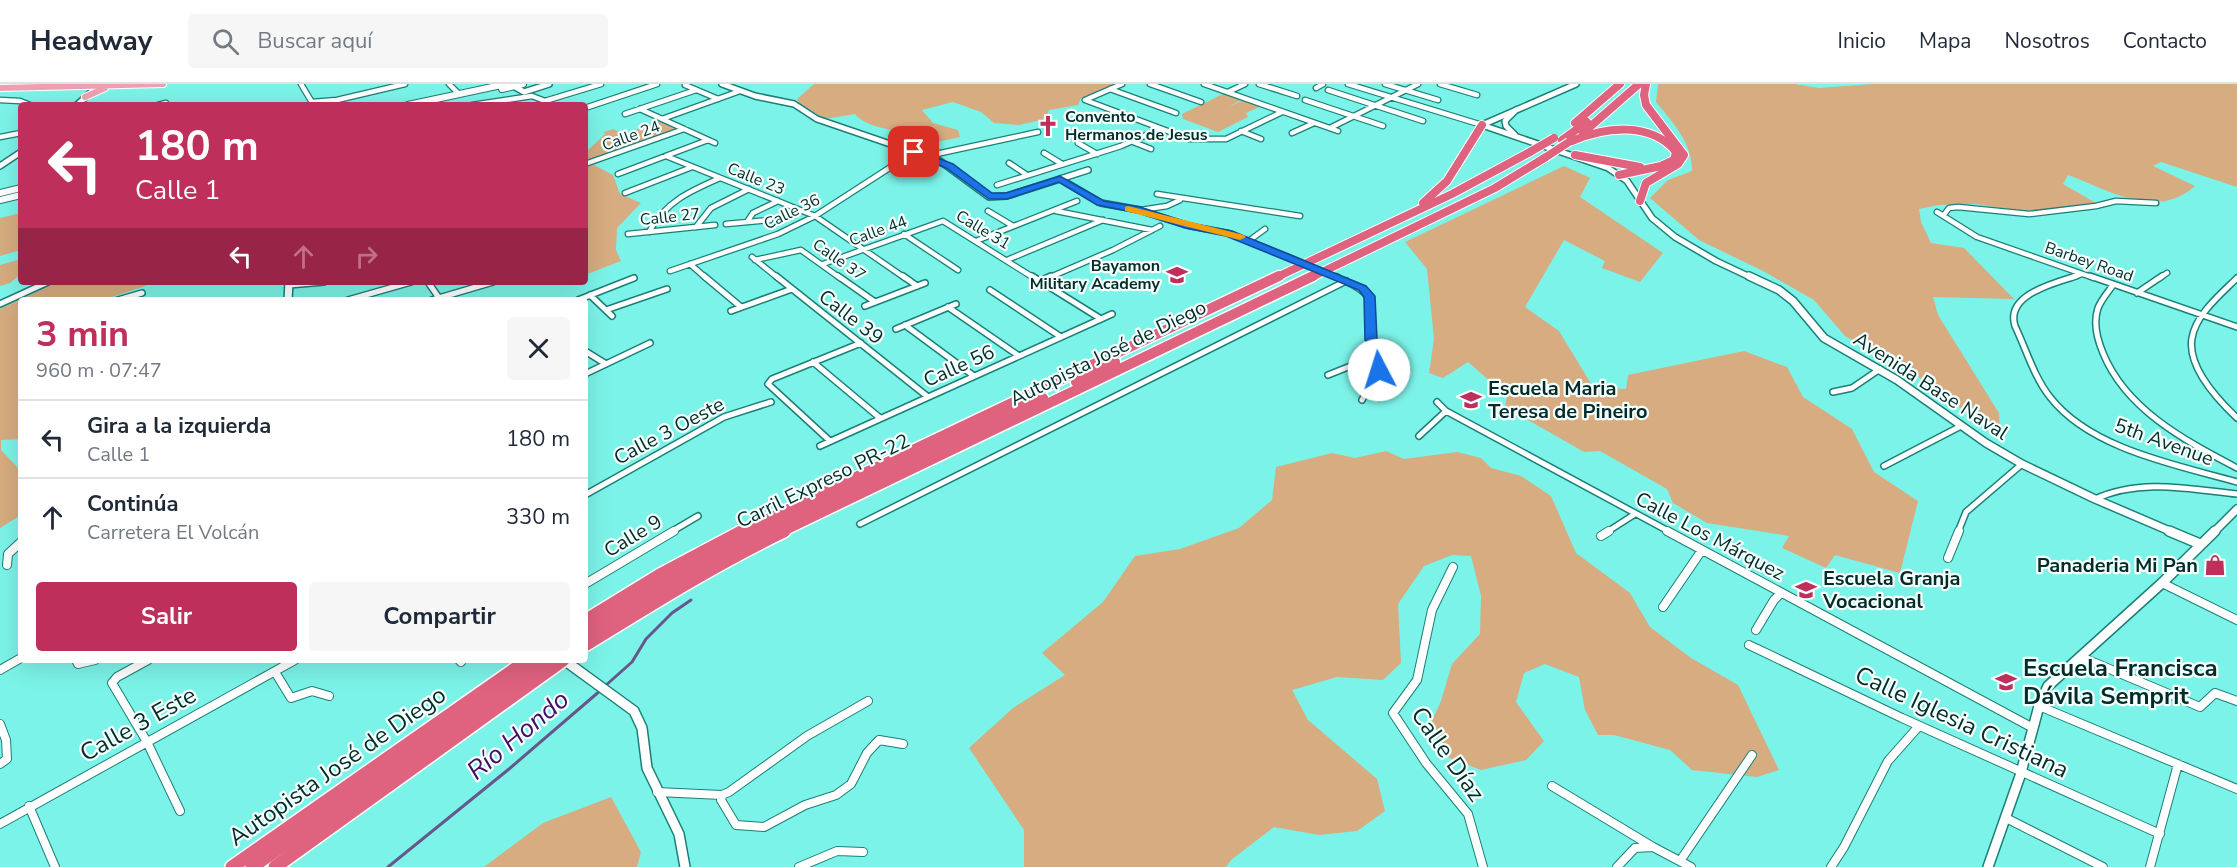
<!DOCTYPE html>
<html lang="es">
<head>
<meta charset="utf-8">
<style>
  :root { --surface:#fff; --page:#f6f6f7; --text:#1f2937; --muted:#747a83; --line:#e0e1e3; --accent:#be2f5b }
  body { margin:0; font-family:"Nunito Sans",sans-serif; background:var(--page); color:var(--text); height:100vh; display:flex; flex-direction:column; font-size:22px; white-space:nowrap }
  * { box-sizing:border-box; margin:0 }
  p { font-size:20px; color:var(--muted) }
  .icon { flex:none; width:33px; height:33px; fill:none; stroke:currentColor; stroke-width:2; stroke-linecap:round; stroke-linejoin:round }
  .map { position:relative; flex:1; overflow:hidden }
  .sheet { position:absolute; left:18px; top:213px; width:570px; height:366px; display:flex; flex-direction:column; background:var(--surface); border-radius:6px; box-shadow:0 6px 24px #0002 }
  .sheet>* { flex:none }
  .top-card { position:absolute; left:18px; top:18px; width:570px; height:183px; border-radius:6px; box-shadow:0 6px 24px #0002; background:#be2f5b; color:#fff; overflow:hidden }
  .pin { position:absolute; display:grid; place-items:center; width:51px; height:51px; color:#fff; margin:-26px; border-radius:12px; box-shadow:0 3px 9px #0006 }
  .me { position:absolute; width:66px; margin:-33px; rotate:355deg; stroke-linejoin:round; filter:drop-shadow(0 0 4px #0008) }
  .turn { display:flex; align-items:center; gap:21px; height:126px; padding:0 18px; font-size:27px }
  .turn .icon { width:78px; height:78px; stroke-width:2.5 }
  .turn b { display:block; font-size:42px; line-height:51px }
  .lanes { display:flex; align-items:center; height:57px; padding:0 18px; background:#0003; justify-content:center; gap:30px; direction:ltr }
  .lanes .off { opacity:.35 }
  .round { display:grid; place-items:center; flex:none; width:63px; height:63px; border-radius:6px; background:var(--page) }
  .overview { display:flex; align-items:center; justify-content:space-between; height:102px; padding:0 18px }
  h1 { font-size:36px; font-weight:700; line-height:45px; color:var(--accent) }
  .action { display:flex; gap:12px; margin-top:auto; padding:12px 18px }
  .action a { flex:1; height:69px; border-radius:6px; background:var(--accent); color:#fff; font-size:24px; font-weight:700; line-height:69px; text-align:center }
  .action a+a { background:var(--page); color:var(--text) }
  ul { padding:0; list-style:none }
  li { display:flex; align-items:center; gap:18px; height:78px; padding:0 18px; border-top:2px solid var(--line) }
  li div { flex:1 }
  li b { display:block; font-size:22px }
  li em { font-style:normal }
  header { display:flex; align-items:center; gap:36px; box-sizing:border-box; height:84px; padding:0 30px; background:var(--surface); border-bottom:2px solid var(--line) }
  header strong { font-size:28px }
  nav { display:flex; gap:33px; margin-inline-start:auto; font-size:21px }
  .search { width:420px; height:54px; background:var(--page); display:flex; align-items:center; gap:15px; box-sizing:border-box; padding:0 21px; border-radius:6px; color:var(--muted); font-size:22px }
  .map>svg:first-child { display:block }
  .green { fill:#d6ac80 }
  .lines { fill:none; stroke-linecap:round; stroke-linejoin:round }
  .stream { stroke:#66578a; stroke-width:3 }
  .minor-far2-casing { stroke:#1b7f78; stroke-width:7 }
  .minor-far1-casing { stroke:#1b7f78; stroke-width:8 }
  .minor-casing { stroke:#1b7f78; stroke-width:10 }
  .tertiary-far2-casing { stroke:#1b7f78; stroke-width:8 }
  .tertiary-far1-casing { stroke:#1b7f78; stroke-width:10 }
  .tertiary-casing { stroke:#1b7f78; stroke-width:12 }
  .secondary-casing { stroke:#1b7f78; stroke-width:8 }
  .primary-casing { stroke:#fff; stroke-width:8 }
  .motorway-far2-casing { stroke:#fff; stroke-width:10 }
  .motorway-far1-casing { stroke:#fff; stroke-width:13 }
  .motorway-casing { stroke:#fff; stroke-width:16 }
  .minor-far2 { stroke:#fff; stroke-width:4.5 }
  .minor-far1 { stroke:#fff; stroke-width:5 }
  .minor { stroke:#fff; stroke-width:8 }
  .tertiary-far2 { stroke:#fff; stroke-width:5 }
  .tertiary-far1 { stroke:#fff; stroke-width:7 }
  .tertiary { stroke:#fff; stroke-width:9 }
  .secondary { stroke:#fff; stroke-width:6 }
  .primary { stroke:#eca1b2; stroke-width:6 }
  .motorway-far2 { stroke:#df627f; stroke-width:8 }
  .motorway-far1 { stroke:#df627f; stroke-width:10 }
  .motorway { stroke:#df627f; stroke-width:13 }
  .minor-bridge-far1-casing { stroke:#1b7f78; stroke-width:7; stroke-linecap:butt }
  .minor-bridge-casing { stroke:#1b7f78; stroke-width:8; stroke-linecap:butt }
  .motorway-bridge-casing { stroke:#fff; stroke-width:10; stroke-linecap:butt }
  .minor-bridge-far1 { stroke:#fff; stroke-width:4.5 }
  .minor-bridge { stroke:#fff; stroke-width:5 }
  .motorway-bridge { stroke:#df627f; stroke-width:8 }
  .route { fill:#1a73e8; stroke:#114b97; stroke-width:1.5 }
  .slow { fill:#f59e0b }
  .labels { text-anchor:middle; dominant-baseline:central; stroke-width:4.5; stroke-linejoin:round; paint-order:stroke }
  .far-poi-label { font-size:16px; font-weight:bold; fill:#032c29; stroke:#f5fffd; text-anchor:start }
  .far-street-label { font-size:16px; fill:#032c29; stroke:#f5fffd }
  .street-label { font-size:20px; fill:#032c29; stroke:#f5fffd }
  .poi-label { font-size:20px; font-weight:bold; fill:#032c29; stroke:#f5fffd; text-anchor:start }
  .near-poi-label { font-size:24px; font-weight:bold; fill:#032c29; stroke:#f5fffd; text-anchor:start }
  .near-street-label { font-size:24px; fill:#032c29; stroke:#f5fffd }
  .near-water-label { font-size:26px; font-style:italic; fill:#450d67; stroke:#f5fffd }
</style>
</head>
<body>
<header>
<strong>Headway</strong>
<div class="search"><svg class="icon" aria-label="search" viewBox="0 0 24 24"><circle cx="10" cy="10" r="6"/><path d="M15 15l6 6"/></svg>Buscar aquí</div>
<nav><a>Inicio</a><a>Mapa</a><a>Nosotros</a><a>Contacto</a></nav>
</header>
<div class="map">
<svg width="2237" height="783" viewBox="0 0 2237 783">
  <rect width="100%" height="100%" fill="#7cf3e8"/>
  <!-- green -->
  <path class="green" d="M814,0H1116L1081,14L1078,21L1049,26L1045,35L1019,41L994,39L981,28L953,18L922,26L933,39L958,46L960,53L919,62L911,59L924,50C906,48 866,45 855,30L825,35L799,19L797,15Z
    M1658,0H1795L1819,4L1873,0H2237V103L2161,78L2153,82L2195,102C2155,137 2110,106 2068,91L2063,100L2101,122L2033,129L1976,120L1938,121L1919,125L1921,138L1931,159L1964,164L2014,215L1933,213L1938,231L1999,329L2000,353L1916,291L1845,252L1814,216L1763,187L1699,156L1650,114L1668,96L1692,87C1692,58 1673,39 1656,18Z
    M1225,9L1243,15L1228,23L1244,16L1262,22L1246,29L1248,33L1218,48L1183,35L1182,30Z
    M660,37L678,45L588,78L585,77V69L605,50L604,48L613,45L624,50Z
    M594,81L613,91L620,110L641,119L617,144L616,166L621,177L585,191V83Z
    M1564,82L1590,94L1580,113L1663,169L1640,198L1602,184L1605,177L1564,156L1525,223L1559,247L1593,303L1626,305L1628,291L1744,267L1787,283L1803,313L1852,345L1874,388L1918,417L1900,489L1835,471L1826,484L1782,464L1789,452L1707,439L1673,419L1667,405L1600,367L1584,368L1505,323L1507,312L1468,278L1443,294L1429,289L1434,255L1427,185L1405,158Z
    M21,129V166L0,172V134Z
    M21,175V190L10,199L0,202V181Z
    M58,198H157L103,216H21V355L1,356V366L21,387V431L0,444V225Z
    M1386,367L1404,375L1457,368L1481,374L1491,384L1521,392L1551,412L1576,469L1630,509L1650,543L1691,574L1738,601L1779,686L1757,693L1692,686L1670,666L1614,651H1598L1585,626L1579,593L1545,580L1524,589L1516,618L1544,657L1526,676L1481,686L1445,672L1432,637L1441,617L1452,580L1480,550L1481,512L1471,472L1452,471L1424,482L1398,520L1401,579L1383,596L1337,593L1292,606L1308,636L1377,695L1385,727L1357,747L1319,751L1274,743L1231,776L1226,783H1024V746L969,664L1013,624L1065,591L1042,569L1103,518L1135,472L1180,465L1239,444L1272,416L1276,383L1332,369L1355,374Z
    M611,713L641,768L637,783H484L543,739Z"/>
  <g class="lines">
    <!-- stream -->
    <path class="stream" d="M605,602L632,578L646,555L672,529L691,516
      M388,783L509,685L601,606"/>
    <defs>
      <path id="minor-far2" d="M301,0L313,20
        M449,0L459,10
        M1122,0L1085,16L1189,55H1226L1282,28
        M1150,0L1201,18
        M1204,0L1338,47
        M1259,0L1297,12
        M1348,0L1482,41
        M1385,0L1438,16
        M1440,0L1477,11
        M685,1L718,15
        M1316,4L1323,0
        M1110,5L1176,29
        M1328,6L1423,37
        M1228,8L1245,0
        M0,16L20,17L30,21
        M1305,16L1383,42
        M545,17L601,0
        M312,18L337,16L405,0
        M158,21L166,19
        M472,21L532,12L545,17
        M585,24L657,0
        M640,25L715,59
        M625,30L696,6
        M662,35L740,7
        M1330,44L1418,0
        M1241,47L1261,55
        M1292,49L1314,39
        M1113,50L1151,65
        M0,53L21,49
        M1078,59L1097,70
        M1044,69L1062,80
        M666,72L815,132L905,194
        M927,72L1038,48
        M1009,79L1027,91
        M585,80L684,45
        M618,90L708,56
        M997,101L1121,62L1160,45
        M625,109L692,83
        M1157,110L1300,132
        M1140,126L1189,142L1228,149L1289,173
        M1141,126L1167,122L1180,116
        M988,127L1013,142
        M1056,127L1152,146
        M1937,128L1977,153L2094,194
        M1943,132L1949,124L1958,123L2029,130L2096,122L2116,117L2156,119
        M747,138L753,129L778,117
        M726,140L770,136
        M696,143L711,124L749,105
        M649,148C665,118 690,107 720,94
        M628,150L715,141
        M904,150L958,186
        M1250,156L1265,145
        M976,157L1077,117
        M752,173L778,194
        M755,176L801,166L840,194
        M1007,176L1103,136
        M690,180L706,194
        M823,180L943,137L1034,194
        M670,187L778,150L815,132L914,68
        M1048,194L1113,166L1160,142
        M2071,194L2082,190
        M2160,194L2167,189"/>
      <path id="minor-far1" d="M704,192L741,223
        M776,192L928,313
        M838,192L875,218
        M903,192L917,202
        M1032,192L1101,235
        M2076,192C2054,199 2005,211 2015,242C2026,265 2034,293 2050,313C2090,365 2177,381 2237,398
        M2090,192L2237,243
        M2237,194C2221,210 2196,230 2192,254C2187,283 2218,316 2237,334
        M1040,197L1051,192
        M1345,197C1379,211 1370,223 1371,256L1387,270
        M428,198L439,214
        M289,201L324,198
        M2113,201C2108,208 2101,216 2098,224C2093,239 2097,255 2103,269C2126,326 2186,357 2237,384
        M990,206L1061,253
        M2137,209L2162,192
        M590,211L612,232
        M118,216L142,209
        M348,216L411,198
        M432,216L493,198
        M578,216L634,194
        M0,220L48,198
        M865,222L925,199
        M948,223L1019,272
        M606,226L667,205
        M731,227L792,205
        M905,241L974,292
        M896,245L956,220
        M585,267L606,280
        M813,278L880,334
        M585,290L650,259
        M1328,291L1381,270H1387
        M1833,308L1852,304L1880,285
        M1362,316L1387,270
        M1437,318L1446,327L1670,448
        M1419,352L1446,327
        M830,357L768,300L772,295L861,259
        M820,362L1112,230
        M1884,382L1961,342
        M585,411L724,333L771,318
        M2095,415C2140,394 2190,405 2237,410
        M860,440L1346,197
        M671,448L698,432
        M1607,448L1635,430
        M1958,448L1966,428L2022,380"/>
      <path id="minor" d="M1667,447L2033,644
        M1601,452L1609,447
        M1948,474L1959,447
        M7,481L8,470L21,458
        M1453,483L1432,526L1417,596L1393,629L1426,679L1468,730L1483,783
        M2162,499L2237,536
        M585,500L674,447
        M1663,523L1702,466
        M1756,546L1774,516L1781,509
        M1749,561L1902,634L2160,750
        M2081,573L2200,623L2215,609L2237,617
        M76,576L78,580L95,576
        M148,576L117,593L112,599L147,658L180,727
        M459,576L461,578
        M0,586L21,574
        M275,588L291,614L312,607L329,612
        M2039,622L2237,705
        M0,640L6,656L7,675L0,680
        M1552,702L1653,763L1691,783
        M657,708L722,711L729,708L807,652L868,617
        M722,711L721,716L736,741L764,743L805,721L836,711L851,700L867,669L879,656L903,660
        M29,722L55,783
        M2006,734L2103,783
        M0,740L295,576
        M1680,777L1752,671
        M799,783L837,767L863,768
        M1617,783L1635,764L1652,763
        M1831,783L1844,763L1888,677L1919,642
        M2150,783L2178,680"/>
      <path id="tertiary-far2" d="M510,0L524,8L549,0
        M722,0L755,12L794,20L817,35L940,77L989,113L1007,112L1088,86
        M77,21L100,0
        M1482,41L1608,84L1627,97L1652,134L1675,153L1716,177L1752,194
        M1482,41L1576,0
        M1515,51L1506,42L1505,37L1516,26
        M0,82L21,68
        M1060,95L1101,119L1140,126"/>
      <path id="tertiary-far1" d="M1749,192L1779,206L1793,217L1824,254L1897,296L1986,359L2022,380L2095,415L2172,448
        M288,216L289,198
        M2214,448L2237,425"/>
      <path id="tertiary" d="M2169,447L2200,460
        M564,576L634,627L642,644L647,684L679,750L685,783
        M1988,783L2020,692L2039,622L2048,602L2162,499L2215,447"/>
      <path id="secondary" d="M502,5L523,0
        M408,21L506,0
        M0,109L21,104
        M0,116L21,111"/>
      <path id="primary" d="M0,4L163,0
        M85,13L105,4"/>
      <path id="motorway-far2" d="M1575,39L1620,0
        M1583,49L1639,0
        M1562,56L1587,38
        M1572,57C1605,43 1651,37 1676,68L1674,76L1661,82L1619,91
        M1575,71L1640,83
        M1640,117L1646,99L1678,80L1684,71L1646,21L1644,11L1646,0
        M1423,119L1447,97L1482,41
        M1275,194L1452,110L1530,68
        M1310,194L1495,104L1546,73"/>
      <path id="motorway-far1" d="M1076,298L1115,278
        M740,448L1279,192
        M762,448L1043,314
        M781,448L1313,192"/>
      <path id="motorway" d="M585,537L660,491L743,447
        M585,550L696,483L765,447
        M585,561C650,521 715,480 784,447
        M232,783L528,576
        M252,783L547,576
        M275,783L563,576"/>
    </defs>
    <!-- minor-far2 casing -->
    <use href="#minor-far2" class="minor-far2-casing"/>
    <!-- minor-far1 casing -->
    <use href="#minor-far1" class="minor-far1-casing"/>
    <!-- minor casing -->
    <use href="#minor" class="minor-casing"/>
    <!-- tertiary-far2 casing -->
    <use href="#tertiary-far2" class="tertiary-far2-casing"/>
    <!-- tertiary-far1 casing -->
    <use href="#tertiary-far1" class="tertiary-far1-casing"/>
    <!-- tertiary casing -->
    <use href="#tertiary" class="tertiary-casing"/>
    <!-- secondary casing -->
    <use href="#secondary" class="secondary-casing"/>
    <!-- primary casing -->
    <use href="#primary" class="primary-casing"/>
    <!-- motorway-far2 casing -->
    <use href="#motorway-far2" class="motorway-far2-casing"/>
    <!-- motorway-far1 casing -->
    <use href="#motorway-far1" class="motorway-far1-casing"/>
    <!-- motorway casing -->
    <use href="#motorway" class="motorway-casing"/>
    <!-- minor-far2 -->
    <use href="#minor-far2" class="minor-far2"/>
    <!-- minor-far1 -->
    <use href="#minor-far1" class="minor-far1"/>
    <!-- minor -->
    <use href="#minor" class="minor"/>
    <!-- tertiary-far2 -->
    <use href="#tertiary-far2" class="tertiary-far2"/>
    <!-- tertiary-far1 -->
    <use href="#tertiary-far1" class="tertiary-far1"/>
    <!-- tertiary -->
    <use href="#tertiary" class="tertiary"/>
    <!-- secondary -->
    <use href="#secondary" class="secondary"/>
    <!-- primary -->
    <use href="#primary" class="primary"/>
    <!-- motorway-far2 -->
    <use href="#motorway-far2" class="motorway-far2"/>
    <!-- motorway-far1 -->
    <use href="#motorway-far1" class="motorway-far1"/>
    <!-- motorway -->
    <use href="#motorway" class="motorway"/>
    <defs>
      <path id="minor-bridge-far1" d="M1289,173L1338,194"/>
      <path id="minor-bridge" d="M1335,192L1339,194"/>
      <path id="motorway-bridge" d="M1530,68L1554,54
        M1546,73L1569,58"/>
    </defs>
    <!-- minor-bridge-far1 casing -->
    <use href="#minor-bridge-far1" class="minor-bridge-far1-casing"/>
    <!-- minor-bridge casing -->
    <use href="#minor-bridge" class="minor-bridge-casing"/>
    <!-- motorway-bridge casing -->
    <use href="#motorway-bridge" class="motorway-bridge-casing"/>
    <!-- minor-bridge-far1 -->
    <use href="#minor-bridge-far1" class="minor-bridge-far1"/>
    <!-- minor-bridge -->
    <use href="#minor-bridge" class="minor-bridge"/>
    <!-- motorway-bridge -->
    <use href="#motorway-bridge" class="motorway-bridge"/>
  </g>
  <!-- route -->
  <path class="route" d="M914,65L953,80L992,109H1006L1060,92L1104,117L1140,123L1190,139L1232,147L1366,202L1375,212L1377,255L1393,270L1383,288H1375L1373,286L1381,271L1365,256L1364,213L1359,206L1226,152L1185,144L1138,129L1097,121L1059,98L1007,115H989L946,84L911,70V66Z"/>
  <!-- slow -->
  <path class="slow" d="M1128,122L1244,151L1246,153L1240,156L1125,127V123Z"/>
  <!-- icons -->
  <defs>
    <symbol id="church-bare" viewBox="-9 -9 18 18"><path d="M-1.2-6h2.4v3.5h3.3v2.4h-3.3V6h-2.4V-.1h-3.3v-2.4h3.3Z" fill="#be2f5b" stroke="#f5fffd" stroke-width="2.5" paint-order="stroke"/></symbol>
    <symbol id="school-bare" viewBox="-9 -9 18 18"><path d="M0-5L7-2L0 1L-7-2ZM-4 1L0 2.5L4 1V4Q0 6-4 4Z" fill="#be2f5b" stroke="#f5fffd" stroke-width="2.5" paint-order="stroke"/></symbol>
    <symbol id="shop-bare" viewBox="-9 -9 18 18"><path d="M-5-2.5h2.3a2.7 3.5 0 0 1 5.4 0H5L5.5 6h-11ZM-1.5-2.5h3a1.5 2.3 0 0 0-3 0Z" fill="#be2f5b" stroke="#f5fffd" stroke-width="2.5" paint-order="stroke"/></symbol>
  </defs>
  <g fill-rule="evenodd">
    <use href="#church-bare" x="1033" y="27" width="30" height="30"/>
    <use href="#school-bare" x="1162" y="176" width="30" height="30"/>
    <use href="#school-bare" x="1456" y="301" width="30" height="30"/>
    <use href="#shop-bare" x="2200" y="466" width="30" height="30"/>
    <use href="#school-bare" x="1791" y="491" width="30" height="30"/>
    <use href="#school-bare" x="1991" y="583" width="30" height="30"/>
  </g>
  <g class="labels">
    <!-- far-poi labels -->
    <g class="far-poi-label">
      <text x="1065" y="33">Convento<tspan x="1065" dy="18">Hermanos de Jesus</tspan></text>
      <text x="1160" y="182" text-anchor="end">Bayamon<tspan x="1160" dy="18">Military Academy</tspan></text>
    </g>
    <!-- far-street labels -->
    <g class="far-street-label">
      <text transform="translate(631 52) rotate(-20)">Calle 24</text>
      <text transform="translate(756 95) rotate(22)">Calle 23</text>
      <text transform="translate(792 128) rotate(-26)">Calle 36</text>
      <text transform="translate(670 133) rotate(-6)">Calle 27</text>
      <text transform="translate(983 146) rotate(31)">Calle 31</text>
      <text transform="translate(878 147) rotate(-20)">Calle 44</text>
      <text transform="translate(839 176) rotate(35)">Calle 37</text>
      <text transform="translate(2089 178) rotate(19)">Barbey Road</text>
    </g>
    <!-- street labels -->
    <g class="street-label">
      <text transform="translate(851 233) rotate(38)">Calle 39</text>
      <text transform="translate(1108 269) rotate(-26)">Autopista José de Diego</text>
      <text transform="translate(959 282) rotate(-24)">Calle 56</text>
      <text transform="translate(1931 302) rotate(33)">Avenida Base Naval</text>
      <text transform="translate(669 347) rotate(-28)">Calle 3 Oeste</text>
      <text transform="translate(2164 358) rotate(20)">5th Avenue</text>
      <text transform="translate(823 397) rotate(-26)">Carril Expreso PR-22</text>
      <text transform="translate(633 452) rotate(-31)">Calle 9</text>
      <text transform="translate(1710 452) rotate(28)">Calle Los Márquez</text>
    </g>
    <!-- poi labels -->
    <g class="poi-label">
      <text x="1488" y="304">Escuela Maria<tspan x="1488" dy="23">Teresa de Pineiro</tspan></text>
      <text x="2198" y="481" text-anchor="end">Panaderia Mi Pan</text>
      <text x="1823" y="494">Escuela Granja<tspan x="1823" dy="23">Vocacional</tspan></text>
    </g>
    <!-- near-poi labels -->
    <g class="near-poi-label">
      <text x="2023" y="584">Escuela Francisca<tspan x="2023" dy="28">Dávila Semprit</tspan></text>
    </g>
    <!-- near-street labels -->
    <g class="near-street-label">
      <text transform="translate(1962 638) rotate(25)">Calle Iglesia Cristiana</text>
      <text transform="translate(138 640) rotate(-29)">Calle 3 Este</text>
      <text transform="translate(1448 670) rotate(55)">Calle Díaz</text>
      <text transform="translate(337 682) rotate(-35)">Autopista José de Diego</text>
    </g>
    <!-- near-water labels -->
    <g class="near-water-label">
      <text transform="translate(518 651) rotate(-40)">Río Hondo</text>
    </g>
  </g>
</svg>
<div class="pin" style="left:914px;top:68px;background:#d93025"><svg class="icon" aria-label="arrive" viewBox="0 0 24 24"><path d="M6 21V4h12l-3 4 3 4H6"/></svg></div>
<svg class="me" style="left:1379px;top:286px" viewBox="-20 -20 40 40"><circle r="19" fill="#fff"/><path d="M0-13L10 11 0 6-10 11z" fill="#1a73e8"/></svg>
<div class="top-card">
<div class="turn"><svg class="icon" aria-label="left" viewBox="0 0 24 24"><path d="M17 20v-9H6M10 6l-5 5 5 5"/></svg><div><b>180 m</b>Calle 1</div></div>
<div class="lanes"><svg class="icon" aria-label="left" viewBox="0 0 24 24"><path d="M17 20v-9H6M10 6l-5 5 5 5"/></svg><svg class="icon off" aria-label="ahead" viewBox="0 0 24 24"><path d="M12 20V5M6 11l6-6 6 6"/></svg><svg class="icon off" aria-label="right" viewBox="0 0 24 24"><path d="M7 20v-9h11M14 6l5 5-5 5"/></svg></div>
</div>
<section class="sheet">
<div class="overview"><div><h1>3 min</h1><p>960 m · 07:47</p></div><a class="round"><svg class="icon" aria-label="close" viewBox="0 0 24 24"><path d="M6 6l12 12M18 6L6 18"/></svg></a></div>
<ul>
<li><svg class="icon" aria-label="left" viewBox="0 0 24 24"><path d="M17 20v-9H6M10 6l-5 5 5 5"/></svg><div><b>Gira a la izquierda</b><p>Calle 1</p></div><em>180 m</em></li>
<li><svg class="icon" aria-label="ahead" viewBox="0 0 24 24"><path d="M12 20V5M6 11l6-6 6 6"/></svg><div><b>Continúa</b><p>Carretera El Volcán</p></div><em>330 m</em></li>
</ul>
<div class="action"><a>Salir</a><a>Compartir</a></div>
</section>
</div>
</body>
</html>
